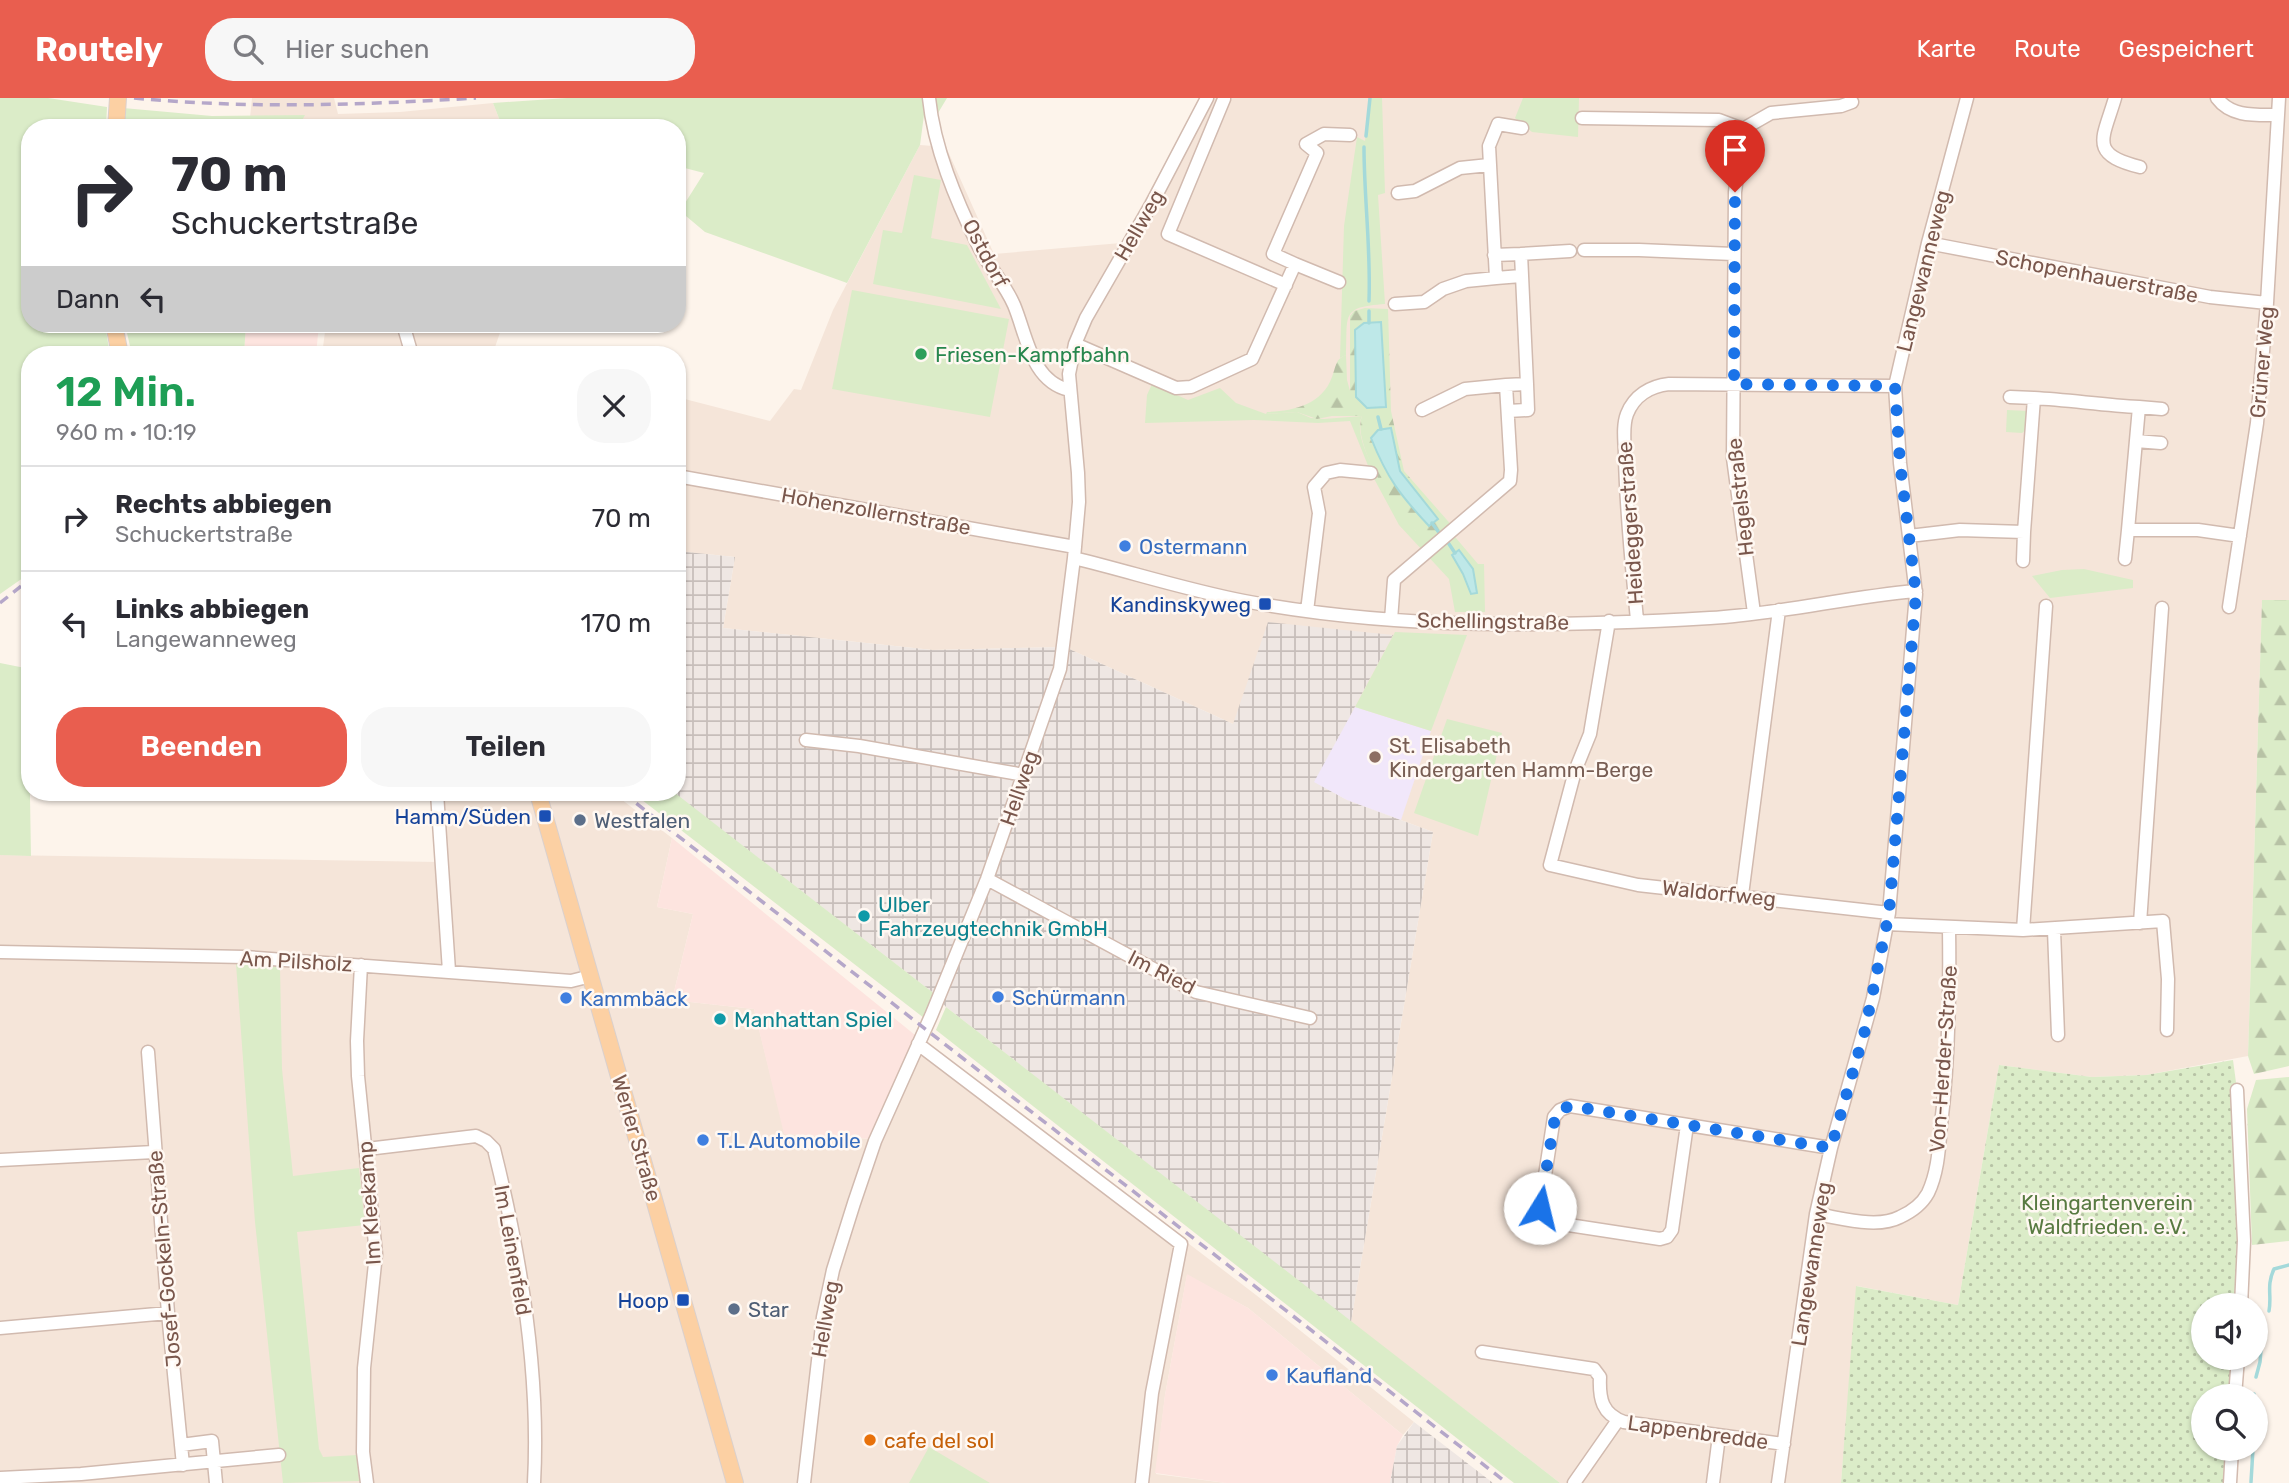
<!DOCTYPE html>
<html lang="de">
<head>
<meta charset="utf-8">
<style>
  :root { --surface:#fff; --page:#f7f7f7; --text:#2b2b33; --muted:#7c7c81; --line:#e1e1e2; --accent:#e95e4f }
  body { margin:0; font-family:Rubik,sans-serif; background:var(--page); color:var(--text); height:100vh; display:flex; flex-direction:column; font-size:26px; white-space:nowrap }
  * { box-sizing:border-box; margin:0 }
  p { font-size:23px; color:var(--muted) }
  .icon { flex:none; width:38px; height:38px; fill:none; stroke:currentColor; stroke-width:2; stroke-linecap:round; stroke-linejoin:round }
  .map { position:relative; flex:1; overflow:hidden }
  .side { position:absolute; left:21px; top:248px; width:665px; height:455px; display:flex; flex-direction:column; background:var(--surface); border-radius:28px; box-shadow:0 2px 5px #0004 }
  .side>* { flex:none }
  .banner { position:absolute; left:21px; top:21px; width:665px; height:214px; border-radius:28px; box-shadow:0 2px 5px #0004; background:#fff; color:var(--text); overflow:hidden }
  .tools { position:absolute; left:2191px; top:1195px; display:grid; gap:14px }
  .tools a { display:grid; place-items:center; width:77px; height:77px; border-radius:50%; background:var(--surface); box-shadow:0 2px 5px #0004; font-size:35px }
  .pin { position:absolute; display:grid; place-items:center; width:60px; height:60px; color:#fff; margin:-72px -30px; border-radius:50% 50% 50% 0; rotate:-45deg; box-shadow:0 0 7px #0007 }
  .pin .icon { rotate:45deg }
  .me { position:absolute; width:77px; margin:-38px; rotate:9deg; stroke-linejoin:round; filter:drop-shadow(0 0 5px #0008) }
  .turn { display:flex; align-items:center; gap:24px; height:147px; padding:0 35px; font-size:32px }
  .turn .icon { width:91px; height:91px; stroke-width:2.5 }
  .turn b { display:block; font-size:49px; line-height:60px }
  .then { display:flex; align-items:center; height:66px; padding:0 35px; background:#0003; gap:14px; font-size:26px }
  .round { display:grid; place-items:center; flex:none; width:74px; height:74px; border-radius:28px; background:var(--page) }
  .overview { display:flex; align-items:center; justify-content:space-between; height:119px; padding:0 35px }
  h1 { font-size:42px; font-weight:600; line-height:52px; color:#1e9e55 }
  .button { display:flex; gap:14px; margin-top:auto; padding:14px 35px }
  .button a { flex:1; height:80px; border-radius:28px; background:var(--accent); color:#fff; font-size:28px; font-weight:600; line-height:80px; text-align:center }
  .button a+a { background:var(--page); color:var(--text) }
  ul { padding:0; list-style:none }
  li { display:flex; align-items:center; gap:21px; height:105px; padding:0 35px; border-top:2px solid var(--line) }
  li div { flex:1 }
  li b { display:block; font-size:26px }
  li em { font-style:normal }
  header { display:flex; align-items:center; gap:42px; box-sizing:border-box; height:98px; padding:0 35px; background:var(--accent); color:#fff }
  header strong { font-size:33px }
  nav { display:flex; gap:38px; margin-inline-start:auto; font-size:24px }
  .search { width:490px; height:63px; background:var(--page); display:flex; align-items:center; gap:18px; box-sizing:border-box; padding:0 24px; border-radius:28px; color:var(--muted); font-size:26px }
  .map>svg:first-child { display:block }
  .residential { fill:#f5e5d9 }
  .commercial { fill:#fde4df }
  .industrial { fill:url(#industrial-grid) }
  .education { fill:#f1e7fa }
  .green { fill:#dbecc8 }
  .forest { fill:url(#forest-firs) }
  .garden { fill:url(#garden-dots) }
  .water { fill:#bee8e8; stroke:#a4d9da; stroke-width:2 }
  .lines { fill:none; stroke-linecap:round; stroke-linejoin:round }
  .stream { stroke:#a4d9da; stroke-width:3.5 }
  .minor-casing { stroke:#d1baaf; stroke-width:15 }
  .major-casing { stroke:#dad0cd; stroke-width:18 }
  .minor { stroke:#fff; stroke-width:12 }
  .major { stroke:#fcd0a3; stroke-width:16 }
  .rail { stroke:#b5a7c9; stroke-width:3.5; stroke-dasharray:10 7; stroke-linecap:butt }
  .route { stroke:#1a73e8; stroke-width:12; stroke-dasharray:0 21.6 }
  .leisure-dot { fill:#2e9e5b; stroke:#fff8f2; stroke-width:2.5 }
  .shop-dot { fill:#3f7fe0; stroke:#fff8f2; stroke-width:2.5 }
  .transit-dot { fill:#1a4fb4; stroke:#fff8f2; stroke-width:2.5 }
  .education-dot { fill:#8d6e63; stroke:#fff8f2; stroke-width:2.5 }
  .service-dot { fill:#5c6f8a; stroke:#fff8f2; stroke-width:2.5 }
  .culture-dot { fill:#0f9aa8; stroke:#fff8f2; stroke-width:2.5 }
  .food-dot { fill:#e8710a; stroke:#fff8f2; stroke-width:2.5 }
  .labels { text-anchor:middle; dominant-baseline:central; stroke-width:5; stroke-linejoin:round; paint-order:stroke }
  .street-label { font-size:21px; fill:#7a574c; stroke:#fff8f2 }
  .leisure-label { font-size:21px; fill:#27864d; stroke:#fff8f2; text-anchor:start }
  .shop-label { font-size:21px; fill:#366cbe; stroke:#fff8f2; text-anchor:start }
  .transit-label { font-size:21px; fill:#164399; stroke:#fff8f2; text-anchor:end }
  .education-label { font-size:21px; fill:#785e54; stroke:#fff8f2; text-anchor:start }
  .service-label { font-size:21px; fill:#4e5e75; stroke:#fff8f2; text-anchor:start }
  .culture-label { font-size:21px; fill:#0d838f; stroke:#fff8f2; text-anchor:start }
  .park-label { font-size:21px; fill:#587a41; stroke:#fff8f2 }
  .food-label { font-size:21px; fill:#c56008; stroke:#fff8f2; text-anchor:start }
</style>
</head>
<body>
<header>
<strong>Routely</strong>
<div class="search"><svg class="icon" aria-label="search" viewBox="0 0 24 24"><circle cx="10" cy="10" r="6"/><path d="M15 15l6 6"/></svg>Hier suchen</div>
<nav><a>Karte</a><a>Route</a><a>Gespeichert</a></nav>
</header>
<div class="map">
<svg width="2289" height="1385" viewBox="0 0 2289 1385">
  <defs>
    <pattern id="industrial-grid" width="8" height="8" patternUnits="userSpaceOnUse" patternTransform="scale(1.75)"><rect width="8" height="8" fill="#efe7e3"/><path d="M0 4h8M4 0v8" fill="none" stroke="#c7beba"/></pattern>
    <pattern id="forest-firs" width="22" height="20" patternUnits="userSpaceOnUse" patternTransform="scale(1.75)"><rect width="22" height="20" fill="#dbecc8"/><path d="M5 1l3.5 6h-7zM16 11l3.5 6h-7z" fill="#b7c2a5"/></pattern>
    <pattern id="garden-dots" width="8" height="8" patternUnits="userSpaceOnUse" patternTransform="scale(1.75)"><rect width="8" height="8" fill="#dbecc8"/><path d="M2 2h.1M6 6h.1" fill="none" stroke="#b7c2a5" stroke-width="1.8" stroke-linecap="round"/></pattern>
  </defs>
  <rect width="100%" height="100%" fill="#fdf4eb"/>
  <!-- residential -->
  <path class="residential" d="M252,0H334L338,16L400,14L493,5L500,23V30H249Z
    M1201,0H2289V502L2262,503L2248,958L2146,977L2092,979L1999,967L1958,1207L1857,1188L1841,1385H1560L1351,1224L1433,734L1347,702L1233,626L1065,549L933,552L723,530L735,459L677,453V299L770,323L794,291L801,292L833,212L920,47L946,49L994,156L1121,145Z
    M326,226H503L494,252L515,257H322Z
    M434,695H613L672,740L657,809L693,816L672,902L754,911L785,1036L873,1041L915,937L1256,1197L1414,1324L1403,1337L1248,1210L1187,1177L1165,1297L1156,1376L1226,1385H0V757L438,764Z"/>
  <!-- commercial -->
  <path class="commercial" d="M246,226H319L316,257H244Z
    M672,740L915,937L874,1041L784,1036L754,911L672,902L693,816L657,809Z
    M1187,1176L1248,1210L1403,1337L1397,1348L1390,1385H1226L1155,1375L1165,1297Z"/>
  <!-- industrial -->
  <path class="industrial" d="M677,453L735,459L723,530L933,552L1065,549L1233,626L1268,524L1393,537L1315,684L1347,702L1433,734L1351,1224L946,909L936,897L674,695H677Z
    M1414,1324L1493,1385H1390L1397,1348Z"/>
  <!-- education -->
  <path class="education" d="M1355,609L1431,633L1401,722L1347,702L1314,684Z"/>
  <!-- green -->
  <path class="green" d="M0,0H48L107,9L106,30H30V226H105L110,257H30V475L0,496Z
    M567,0H947L938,15L924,17L920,47L847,185L705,134L680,113L704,75L677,68V30H526L500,23L493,5Z
    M1370,0H1382L1385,95L1378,97L1385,206C1340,209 1348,217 1346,257L1340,260L1344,128L1357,39L1365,43Z
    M1523,0H1579L1578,39L1532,34L1515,20Z
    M123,10L212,18L305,17L299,28L123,30Z
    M914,77L941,82L931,140L967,147L1001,211L873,186L883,132L902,135Z
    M852,192L1009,221L990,319L832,291Z
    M125,226H246L244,257H132Z
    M1152,286L1188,302L1220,290L1236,305L1266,316L1297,314L1311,320L1324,321L1362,318C1349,346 1399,410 1416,433H1450L1478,466H1484L1485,514H1455L1449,481L1399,427L1371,375L1350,323L1318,325L1254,322L1145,325L1147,297Z
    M2007,312L2028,313L2026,332L2022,335L2006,334Z
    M2084,471L2133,482V490L2050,500L2032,478L2062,472Z
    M1395,534L1467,537L1431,633L1355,609Z
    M0,565L30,571V583H28L31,758L0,757Z
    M1447,621L1502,635L1478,738L1414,715Z
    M633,695H675L936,897L924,920Z
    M236,866L280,869L282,971L293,1078L359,1070L365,1127L297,1134L319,1351L323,1359L357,1357L359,1383L283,1385L255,1124Z
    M946,909L1560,1385H1514L936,932Z
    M929,1349L990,1385H909Z"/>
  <!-- forest -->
  <path class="forest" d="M1365,210L1388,211L1391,313L1404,373L1454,430L1433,447C1428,442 1421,438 1416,433C1396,414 1351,345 1362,318H1332L1317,321L1297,314L1266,316L1267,314C1293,313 1322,307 1332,279C1336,269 1335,261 1346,257L1347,282L1350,293V218L1354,213Z
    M2262,502H2289V968L2254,976L2248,958Z
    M2289,979V1143L2252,1147L2247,1011L2256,982Z"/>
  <!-- garden -->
  <path class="garden" d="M2233,962L2237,992V1207L2203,1208V1260H2236L2235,1298H2203V1351H2230L2227,1385H1841L1856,1188L1958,1207L1999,967L2092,979L2146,977Z"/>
  <!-- water -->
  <path class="water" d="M1381,224L1386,309L1367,310L1356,299L1355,232L1364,225Z
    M1391,330L1400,373L1438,421L1429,428C1400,397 1387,380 1371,340L1378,332Z
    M1459,452L1473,471L1477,495L1471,496L1463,476L1452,457Z"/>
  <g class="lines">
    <!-- stream -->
    <path class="stream" d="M1366,38L1370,0
      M1364,49C1364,100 1371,151 1369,203
      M1369,213V225
      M1378,319L1381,331
      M1432,425L1440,436
      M1447,443L1455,455
      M2269,1213C2272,1197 2266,1188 2274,1171L2289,1167
      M2256,1279L2260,1264L2263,1227
      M2254,1296V1298
      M2251,1384L2253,1351"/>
    <defs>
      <path id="minor" d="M929,0C934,50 956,102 978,147C988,168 1005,186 1014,207C1027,238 1031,283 1069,292
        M2115,0C2103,41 2088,56 2140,69
        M2217,0C2231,19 2255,17 2277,17
        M1224,1L1168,136L1286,187
        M1582,20L1719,22L1743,31L1771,15L1841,8L1852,4
        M1743,31L1735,94L1733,360L1754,515
        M1398,95L1415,93L1460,70L1489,67
        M1928,145L2210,199L2267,205
        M1584,152H1639L1733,156
        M1494,157L1521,156
        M1295,166L1339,184
        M1521,178L1496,180L1489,48L1498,26L1522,30
        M1395,206L1424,204L1443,191L1466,183L1496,180
        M403,226L412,257
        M1075,246L1176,290L1191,289L1252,261L1295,166L1273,156L1317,55L1306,46L1324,36L1350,37
        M2010,299L2034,300
        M2139,309L2162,311
        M1422,312L1465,291L1506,287
        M1508,313L1528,312L1527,286
        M2136,343L2161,345
        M677,378L1075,449
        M1909,438L1960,432L2024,434L2034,300C2069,302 2103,307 2139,309L2128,432H2198L2240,438
        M1074,460C1131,474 1187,492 1244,503C1397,532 1556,529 1710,520C1779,516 1847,499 1916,493
        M2125,461L2128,432
        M2023,463L2024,434
        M2229,509L2257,325L2267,205L2279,0
        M1307,513L1319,415L1314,389L1326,375L1340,372L1371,375
        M1391,522L1394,482L1510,383L1511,372L1506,287L1527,286L1521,156L1570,153
        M1637,522C1632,468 1626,414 1625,359C1625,345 1622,329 1627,316C1634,298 1650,288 1669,286L1895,288
        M1609,523L1590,636L1575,673L1550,767L1638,787L1889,815
        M806,642L859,648L1024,677
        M437,695L449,873
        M987,781L1196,894L1310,920
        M1742,797L1779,512
        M2140,825L2162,510
        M1887,826L2023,832L2163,823L2168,881L2167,932
        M2023,832L2046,508
        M2054,832L2058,937
        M0,854L245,859L571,883L591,878
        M361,867L357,943L358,978L376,1156L364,1270L363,1354L367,1385
        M918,946L1181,1146L1152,1295L1142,1385
        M148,954L168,1215L183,1367
        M2237,992L2244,1143L2241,1208
        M1687,1027L1672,1132L1667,1139L1660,1141L1549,1124L1542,1118L1540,1110L1554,1019L1560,1012L1570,1008L1831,1050
        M367,1051L476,1038L486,1043L494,1051C521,1159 540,1273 534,1385
        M0,1062L154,1054
        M1816,1116C1842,1120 1877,1131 1900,1119C1911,1114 1922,1106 1928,1095C1938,1074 1939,1050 1941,1027C1949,961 1950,896 1949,830
        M0,1230L168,1215
        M1482,1254L1594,1271L1600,1279C1599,1301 1602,1316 1624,1324L1784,1346
        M2235,1298L2238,1260
        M181,1347L212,1343L216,1385
        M0,1380L81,1376L279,1357
        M804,1385L823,1219L833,1172L854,1105L875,1043L931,918L987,781L1060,571L1074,460L1079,404L1078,375L1069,276L1075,246L1086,220L1151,107L1207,0
        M1574,1385L1618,1322
        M1713,1385L1719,1338
        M1778,1385L1816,1116L1831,1050L1873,900L1889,815L1916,496L1900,365L1895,288L1928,145L1967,0
        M2230,1385L2232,1351"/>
      <path id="major" d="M116,30L118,0
        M114,226L120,257
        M538,695L735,1385"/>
    </defs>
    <!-- minor casing -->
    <use href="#minor" class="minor-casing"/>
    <!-- major casing -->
    <use href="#major" class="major-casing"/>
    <!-- minor -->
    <use href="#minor" class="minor"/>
    <!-- major -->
    <use href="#major" class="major"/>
    <!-- rail -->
    <path class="rail" d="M134,0C248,11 361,7 476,0
      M0,505L30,481
      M623,695L1507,1385"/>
  </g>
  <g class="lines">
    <!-- route -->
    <path class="route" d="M1540,1110L1555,1019L1560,1012L1570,1008L1831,1050L1865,932L1889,815L1916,496L1900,365L1895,288L1734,286L1735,94"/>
  </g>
  <!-- markers -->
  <circle class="leisure-dot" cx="921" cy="256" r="7"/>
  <g class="shop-dot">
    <circle cx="1125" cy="448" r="7"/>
    <circle cx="998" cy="899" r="7"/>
    <circle cx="566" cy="900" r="7"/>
    <circle cx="703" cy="1042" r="7"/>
    <circle cx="1272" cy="1277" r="7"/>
  </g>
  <g class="transit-dot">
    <rect x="1258" y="499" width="14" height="14" rx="3.5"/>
    <rect x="538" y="711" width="14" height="14" rx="3.5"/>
    <rect x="676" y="1195" width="14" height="14" rx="3.5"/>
  </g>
  <circle class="education-dot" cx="1375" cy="659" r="7"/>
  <g class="service-dot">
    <circle cx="580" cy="722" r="7"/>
    <circle cx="734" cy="1211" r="7"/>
  </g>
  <g class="culture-dot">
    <circle cx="864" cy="818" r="7"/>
    <circle cx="720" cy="921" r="7"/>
  </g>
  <circle class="food-dot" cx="870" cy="1342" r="7"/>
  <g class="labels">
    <!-- street labels -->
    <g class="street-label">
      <text transform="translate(1139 127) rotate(-60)">Hellweg</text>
      <text transform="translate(986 155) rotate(62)">Ostdorf</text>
      <text transform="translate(1923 173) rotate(-76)">Langewanneweg</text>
      <text transform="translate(2097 178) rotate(11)">Schopenhauerstraße</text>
      <text transform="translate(2262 264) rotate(-85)">Grüner Weg</text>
      <text transform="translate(1740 399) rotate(-96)">Hegelstraße</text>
      <text transform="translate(876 413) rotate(10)">Hohenzollernstraße</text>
      <text transform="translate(1630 425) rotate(-94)">Heideggerstraße</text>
      <text transform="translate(1493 523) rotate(1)">Schellingstraße</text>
      <text transform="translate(1019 690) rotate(-71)">Hellweg</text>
      <text transform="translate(1719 795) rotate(6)">Waldorfweg</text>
      <text transform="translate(296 863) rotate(3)">Am Pilsholz</text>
      <text transform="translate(1162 874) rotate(27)">Im Ried</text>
      <text transform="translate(1943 961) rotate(-86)">Von-Herder-Straße</text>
      <text transform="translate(637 1040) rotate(74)">Werler Straße</text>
      <text transform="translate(369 1105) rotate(-94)">Im Kleekamp</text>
      <text transform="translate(513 1152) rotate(80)">Im Leinenfeld</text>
      <text transform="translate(164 1161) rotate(-95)">Josef-Gockeln-Straße</text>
      <text transform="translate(1811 1166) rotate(-81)">Langewanneweg</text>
      <text transform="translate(825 1221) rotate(-80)">Hellweg</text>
      <text transform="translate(1698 1334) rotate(8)">Lappenbredde</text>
    </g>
    <!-- leisure labels -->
    <g class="leisure-label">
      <text x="935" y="256">Friesen-Kampfbahn</text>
    </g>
    <!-- shop labels -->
    <g class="shop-label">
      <text x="1139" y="448">Ostermann</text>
      <text x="1012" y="899">Schürmann</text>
      <text x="580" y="900">Kammbäck</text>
      <text x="717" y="1042">T.L Automobile</text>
      <text x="1286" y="1277">Kaufland</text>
    </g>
    <!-- transit labels -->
    <g class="transit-label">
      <text x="1251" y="506">Kandinskyweg</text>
      <text x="531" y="718">Hamm/Süden</text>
      <text x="669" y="1202">Hoop</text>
    </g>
    <!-- education labels -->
    <g class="education-label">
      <text x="1389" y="647">St. Elisabeth<tspan x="1389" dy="24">Kindergarten Hamm-Berge</tspan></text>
    </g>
    <!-- service labels -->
    <g class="service-label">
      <text x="594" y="722">Westfalen</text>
      <text x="748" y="1211">Star</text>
    </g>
    <!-- culture labels -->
    <g class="culture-label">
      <text x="878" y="806">Ulber<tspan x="878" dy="24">Fahrzeugtechnik GmbH</tspan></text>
      <text x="734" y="921">Manhattan Spiel</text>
    </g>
    <!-- park labels -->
    <g class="park-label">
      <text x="2107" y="1104">Kleingartenverein<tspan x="2107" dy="24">Waldfrieden. e.V.</tspan></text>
    </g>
    <!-- food labels -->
    <g class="food-label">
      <text x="884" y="1342">cafe del sol</text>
    </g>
  </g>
</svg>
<div class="tools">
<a><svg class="icon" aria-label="sound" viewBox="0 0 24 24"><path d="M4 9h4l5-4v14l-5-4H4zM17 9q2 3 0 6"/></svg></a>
<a><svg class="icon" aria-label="search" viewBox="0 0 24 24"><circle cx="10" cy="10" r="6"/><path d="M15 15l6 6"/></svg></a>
</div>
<div class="pin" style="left:1735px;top:94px;background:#d93025"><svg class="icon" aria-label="arrive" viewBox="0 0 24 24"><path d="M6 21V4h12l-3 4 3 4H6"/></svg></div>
<svg class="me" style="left:1540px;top:1110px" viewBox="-20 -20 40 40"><circle r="19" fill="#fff"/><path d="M0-13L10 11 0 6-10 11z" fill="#1a73e8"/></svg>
<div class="banner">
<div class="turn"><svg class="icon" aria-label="right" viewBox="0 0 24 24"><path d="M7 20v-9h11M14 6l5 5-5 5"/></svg><div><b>70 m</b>Schuckertstraße</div></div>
<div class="then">Dann<svg class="icon" aria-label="left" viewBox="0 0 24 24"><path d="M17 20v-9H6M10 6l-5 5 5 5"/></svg></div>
</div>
<section class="side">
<div class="overview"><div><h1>12 Min.</h1><p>960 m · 10:19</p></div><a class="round"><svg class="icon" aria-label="close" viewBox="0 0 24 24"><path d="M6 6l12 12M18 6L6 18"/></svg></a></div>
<ul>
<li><svg class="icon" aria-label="right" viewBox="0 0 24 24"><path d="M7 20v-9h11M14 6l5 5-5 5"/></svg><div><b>Rechts abbiegen</b><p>Schuckertstraße</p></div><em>70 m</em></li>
<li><svg class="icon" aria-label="left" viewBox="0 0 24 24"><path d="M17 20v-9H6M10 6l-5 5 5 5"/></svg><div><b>Links abbiegen</b><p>Langewanneweg</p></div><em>170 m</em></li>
</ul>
<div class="button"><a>Beenden</a><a>Teilen</a></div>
</section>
</div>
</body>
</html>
